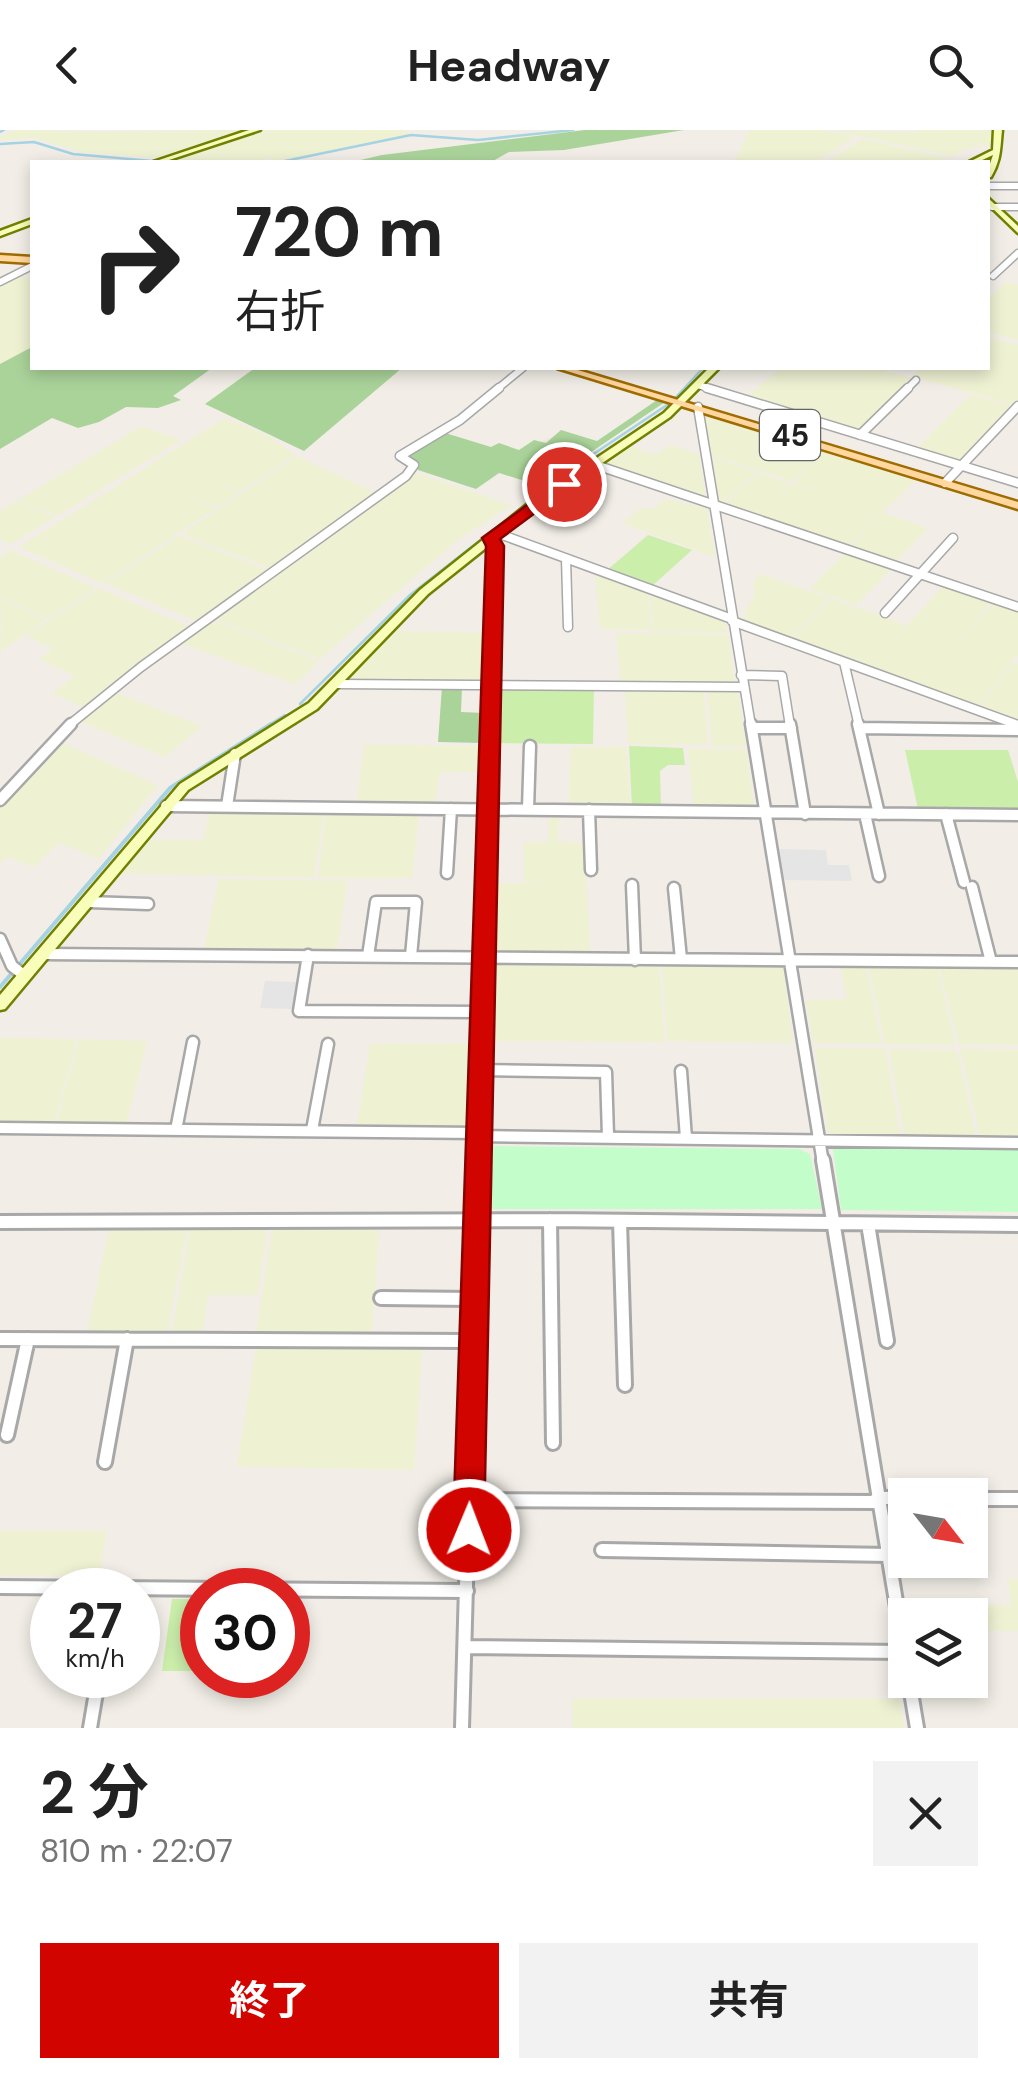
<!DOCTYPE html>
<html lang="ja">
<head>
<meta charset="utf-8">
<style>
  :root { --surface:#fff; --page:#f2f2f2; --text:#222; --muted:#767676; --accent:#d20400 }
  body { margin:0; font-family:"DM Sans","Noto Sans JP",sans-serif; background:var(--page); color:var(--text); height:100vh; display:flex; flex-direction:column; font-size:38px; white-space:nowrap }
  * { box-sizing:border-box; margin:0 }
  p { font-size:32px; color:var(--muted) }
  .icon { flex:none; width:55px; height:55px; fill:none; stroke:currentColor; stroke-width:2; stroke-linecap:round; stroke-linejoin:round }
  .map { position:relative; height:1598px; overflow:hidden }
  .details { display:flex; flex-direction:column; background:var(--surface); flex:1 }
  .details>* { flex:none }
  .top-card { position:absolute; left:30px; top:30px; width:960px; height:210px; border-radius:0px; box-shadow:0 5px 15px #0003; background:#fff; color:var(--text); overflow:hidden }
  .needle { width:65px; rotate:121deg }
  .buttons { position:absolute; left:888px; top:1348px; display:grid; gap:20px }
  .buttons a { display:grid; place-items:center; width:100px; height:100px; border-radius:0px; background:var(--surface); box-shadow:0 5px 15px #0003; font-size:50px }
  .speed { position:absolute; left:30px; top:1438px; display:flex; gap:20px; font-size:50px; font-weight:700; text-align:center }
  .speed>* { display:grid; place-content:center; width:130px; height:130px; border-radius:50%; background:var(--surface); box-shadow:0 5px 15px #0003; line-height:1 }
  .speed small { font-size:25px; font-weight:400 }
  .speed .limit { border:15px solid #d22; background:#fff; color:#111 }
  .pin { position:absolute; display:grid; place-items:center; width:85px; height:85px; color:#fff; margin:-42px; border:5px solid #fff; border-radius:50%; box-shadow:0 2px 10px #0007 }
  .me { position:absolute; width:110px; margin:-55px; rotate:1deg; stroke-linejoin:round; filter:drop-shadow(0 0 8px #0008) }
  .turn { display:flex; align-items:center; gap:35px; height:210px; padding:0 40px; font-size:45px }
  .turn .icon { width:130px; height:130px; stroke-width:2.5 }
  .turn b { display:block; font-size:70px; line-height:85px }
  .round { display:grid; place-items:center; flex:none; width:105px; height:105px; border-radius:0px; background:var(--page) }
  .head { display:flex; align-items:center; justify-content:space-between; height:170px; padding:0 40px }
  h1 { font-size:60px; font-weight:700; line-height:75px }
  .button { display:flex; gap:20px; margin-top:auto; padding:20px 40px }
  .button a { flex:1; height:115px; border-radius:0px; background:var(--accent); color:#fff; font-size:40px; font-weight:700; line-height:115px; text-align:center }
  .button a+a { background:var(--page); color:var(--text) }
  header { display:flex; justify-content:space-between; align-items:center; height:130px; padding:0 40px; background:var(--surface); font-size:45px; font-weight:700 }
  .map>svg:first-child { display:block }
  .farmland { fill:#eef1d2 }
  .grass { fill:#cbeeab }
  .forest { fill:#aad39a }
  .park { fill:#c3fdc9 }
  .parking { fill:#e5e5e5 }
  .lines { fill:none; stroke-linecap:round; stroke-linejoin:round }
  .stream-far1 { stroke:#a5d3e1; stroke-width:2.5 }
  .stream { stroke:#a5d3e1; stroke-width:4 }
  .street-far3-casing { stroke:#a8a8a8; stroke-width:9 }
  .street-far2-casing { stroke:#a8a8a8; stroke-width:11 }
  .street-far1-casing { stroke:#a8a8a8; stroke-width:15 }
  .street-casing { stroke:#a8a8a8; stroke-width:18 }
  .secondary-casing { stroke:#708000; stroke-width:5 }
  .primary-casing { stroke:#9e6c00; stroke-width:5 }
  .street-far3 { stroke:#fff; stroke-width:6 }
  .street-far2 { stroke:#fff; stroke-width:8 }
  .street-far1 { stroke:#fff; stroke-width:10 }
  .street { stroke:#fff; stroke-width:12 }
  .secondary { fill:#f8fdba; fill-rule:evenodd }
  .primary { fill:#ffd79f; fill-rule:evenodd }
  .route { fill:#d20400; stroke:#880300; stroke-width:2.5 }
  .labels { text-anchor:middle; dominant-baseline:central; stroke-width:9; stroke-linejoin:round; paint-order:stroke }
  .shield { fill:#fff; stroke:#646464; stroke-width:2.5 }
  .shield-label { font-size:30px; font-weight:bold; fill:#212121 }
</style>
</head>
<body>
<header><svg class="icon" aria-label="back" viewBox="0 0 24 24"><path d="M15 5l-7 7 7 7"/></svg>Headway<svg class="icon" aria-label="search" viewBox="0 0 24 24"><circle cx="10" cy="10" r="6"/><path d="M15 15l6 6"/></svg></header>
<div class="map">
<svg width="1018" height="1598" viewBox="0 0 1018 1598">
  <rect width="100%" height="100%" fill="#f2eee7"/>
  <!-- farmland -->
  <path class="farmland" d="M16,0L101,2L249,0L164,28L81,22L35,8L0,10V6Z
    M266,0H402L411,4L276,31L260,25L269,32L172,30Z
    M750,0H822L855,7L816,32H734Z
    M833,0L917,3L913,0H940L941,4L942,0H993V7L992,15L964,19L953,26Z
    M862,9L947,28L940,32H825Z
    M19,146L32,150V217L0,234V155Z
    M1006,152L1018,155V210L988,202V169Z
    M992,208L1018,215V269L1013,275L912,246L921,238H957L948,248L960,238H988V212Z
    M781,238H875L888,241L871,258L889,242L911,248L858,300L747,267Z
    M970,265L1011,276L959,333L916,319Z
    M710,284L848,328L917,349L847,417L724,375L759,343L790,353L764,379L792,353L813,360L800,374L814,359L794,352L818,328L792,351L713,326L704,288Z
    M225,288L268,306L295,325L240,361L215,352L239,363L218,377L182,364L216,378L102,453L19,417Z
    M142,296L181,310L57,386L18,370Z
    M670,315L699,324L705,366L702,368L601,334L629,316L656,325Z
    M296,326L376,363L270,438L182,404Z
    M713,328L757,342L723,374L718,373Z
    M416,343L511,375L458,410L369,486L340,475L368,487L320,529L214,489L242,469L269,479L243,468Z
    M664,369L707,378L715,427L622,393L640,379L655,378Z
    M16,371L55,387L11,414L0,410V381Z
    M882,383L928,398L895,433L849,418Z
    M179,406H180L267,440L196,491L105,453Z
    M10,420L96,458L48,489L0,466V427Z
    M845,423L892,438L857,475L809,459Z
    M595,444L649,463L650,500L600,499Z
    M760,444H761L829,468L791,508L742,490L755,463L753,452Z
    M944,455L991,472L959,513L993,473L1018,481V525L979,576L793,508L831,469L854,477L844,490L856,477L906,495L887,518Z
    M99,458L190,497L85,578L52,563L75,546L39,529L53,519L26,506Z
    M651,464L725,489L727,502L652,501Z
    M0,468L46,490L0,522L1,496Z
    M211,490L319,531L296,554L179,513Z
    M391,501L487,503L485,553L344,551Z
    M616,503L728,504L735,554L621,553Z
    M1014,533L1018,534V590L980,577Z
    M625,560L704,562L708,615L628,614Z
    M707,561L738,562L746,616L712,617Z
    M116,563L202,596L165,627L80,591Z
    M58,611L158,655L99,729L59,713L34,737L8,727L0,733V674Z
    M364,615L482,616L483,642H440L435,674L357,673Z
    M570,617H626L630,676L569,675Z
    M688,619H746L754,678H694Z
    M210,681L324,683L314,748L118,743L148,710H203Z
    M326,682L419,683L412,748H318Z
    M549,684H559L558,711L584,713L590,823L489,822L494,753H552L524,752V712H549Z
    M219,749L347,751L337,819H204Z
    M488,835L659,837L664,912L487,911Z
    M662,835L783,837L793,913L667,911Z
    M840,836H866L882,914L813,913L806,870L847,869Z
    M937,836L955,915H885L869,837Z
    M939,837L1018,838V915H959Z
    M0,908L77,909L54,994L0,993Z
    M79,909L147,911L126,996L56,993Z
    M473,913L470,996L357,994L370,914Z
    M815,918H885L900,1004H828Z
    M889,919L957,920L976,1006L904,1005Z
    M960,919L1018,920V1005L980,1006Z
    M109,1099L187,1100L167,1203L87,1202Z
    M190,1099H267L258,1165H208L202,1203L172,1202Z
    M272,1100H379L372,1201L256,1205Z
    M256,1218L422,1219L414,1340L237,1336Z
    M0,1401H106L100,1446L0,1445Z
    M1008,1449H1018V1501L977,1500L974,1475H1011Z
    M572,1569H899L904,1598H573Z"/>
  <!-- grass -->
  <path class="grass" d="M648,405L692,420L651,457L606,441Z
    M495,559H594L593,614L493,613Z
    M629,616L683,618L685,635H668L660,641L661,676L632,677Z
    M905,620H1008L1018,652V681L918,679Z
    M172,1469H202V1545H225L224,1550H199V1541H162Z"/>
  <!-- forest -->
  <path class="forest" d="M585,0H684L564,20L509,22L491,32H352L382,25Z
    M32,217V238H212L173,266L181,270L158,278L126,277L99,292L78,298L52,288L0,319V234Z
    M255,238H402L304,321L205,274Z
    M657,270L665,272L541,356L499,343L476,359L418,340V332L405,327L442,302L491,317L499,313L519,320L534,310L546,313L561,300L597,311Z
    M442,557H462L461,582L485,583L484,613L438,612Z"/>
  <!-- park -->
  <path class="park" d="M494,1016L799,1019L810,1024L822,1079H487V1022Z
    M833,1018H1018V1082L841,1080Z"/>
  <!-- parking -->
  <path class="parking" d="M779,719L826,720L828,735H849L852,751L783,750Z
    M265,851L297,852L293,879L260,878Z"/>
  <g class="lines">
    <!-- stream-far1 -->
    <path class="stream-far1" d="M0,2L4,0
      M0,14L34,12L73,24L152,31
      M165,32H174
      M280,32L411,5L478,10L573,0
      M676,267L703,238
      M300,574L410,465L571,339L670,273
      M267,596L285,585"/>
    <!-- stream -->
    <path class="stream" d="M0,857L170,658L271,594"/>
    <defs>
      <path id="street-far3" d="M988,56H1018
        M992,77H1018
        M993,146L1018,123
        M0,152L32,136
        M698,255L715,260
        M496,260L523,238
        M906,260L916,250"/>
      <path id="street-far2" d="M707,258L1018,353
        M698,277L751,596
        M860,305L908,258
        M593,334L1018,477
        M945,353L1018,276
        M497,403L732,489
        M566,429L568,497
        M885,483L953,408
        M732,491L1018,595
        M844,532L859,596
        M741,545L782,546L790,596
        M335,554L743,557
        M68,596L141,537L406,346L414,335L400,326L460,290L499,258
        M490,596L495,415L491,408"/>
      <path id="street-far1" d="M751,594L823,1033
        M790,594L805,684
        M858,594L879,684
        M752,598H791
        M859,598L1018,600
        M0,670L71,594
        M166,676L1018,685
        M227,676L235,624
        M528,679L530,616
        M589,680L591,740
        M865,684L879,746
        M946,684L964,752
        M447,743L451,679
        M632,755L635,830
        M972,757L991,832
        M674,758L681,829
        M88,772L148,774
        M0,809L12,836L25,846
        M43,824L1018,832
        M308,825L299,881L481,882
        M368,826L376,772H416L411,826
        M480,940L606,942L608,1006
        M681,941L686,1008
        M0,998L479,1003
        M176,1000L193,912
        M312,1000L328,914
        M478,1006L1018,1013
        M478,1033L490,594"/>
      <path id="street" d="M823,1030L905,1526
        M550,1090L553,1313
        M620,1091L625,1255
        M0,1092L550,1090L1018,1095
        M868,1094L887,1211
        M381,1168L473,1169
        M0,1209L472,1211
        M7,1305L28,1209
        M105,1332L127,1209
        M877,1368H905
        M970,1369H1018
        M470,1370L878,1372
        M602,1420L888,1425
        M0,1457L467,1461
        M465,1517L904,1522
        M909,1550L917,1598
        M90,1598L99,1545
        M462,1598L478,1030"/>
      <path id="secondary" d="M249,0H260L163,32H153Z
        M994,0H1002C1000,19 1001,30 991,47H988V39L993,25L978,32H969L993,20Z
        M988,68L1018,96V103L988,74Z
        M32,89V94L0,106V101Z
        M709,238H719L670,287L536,378L428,464L317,579L188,660L5,879L0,880V865L180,654L309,573L420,460L528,374L664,283Z"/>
      <path id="primary" d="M0,125L32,127V133L0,131Z
        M557,238H571L1018,372V379Z"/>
    </defs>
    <!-- street-far3 casing -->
    <use href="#street-far3" class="street-far3-casing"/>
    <!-- street-far2 casing -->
    <use href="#street-far2" class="street-far2-casing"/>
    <!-- street-far1 casing -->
    <use href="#street-far1" class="street-far1-casing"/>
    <!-- street casing -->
    <use href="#street" class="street-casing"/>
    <!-- secondary casing -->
    <use href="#secondary" class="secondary-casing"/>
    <!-- primary casing -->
    <use href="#primary" class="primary-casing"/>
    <!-- street-far3 -->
    <use href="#street-far3" class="street-far3"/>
    <!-- street-far2 -->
    <use href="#street-far2" class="street-far2"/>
    <!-- street-far1 -->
    <use href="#street-far1" class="street-far1"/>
    <!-- street -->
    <use href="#street" class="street"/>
    <!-- secondary -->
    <use href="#secondary" class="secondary"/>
    <!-- primary -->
    <use href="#primary" class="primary"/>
  </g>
  <!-- route -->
  <path class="route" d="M564,348L572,354L570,357L500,409L504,416L484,1400L480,1411L469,1415L458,1411L453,1400L486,416L482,408Z"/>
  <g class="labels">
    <!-- shield labels -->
    <rect class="shield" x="760" y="280" width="60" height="50" rx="8"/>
    <g class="shield-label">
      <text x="790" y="305">45</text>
    </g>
  </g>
</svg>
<div class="buttons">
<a><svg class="needle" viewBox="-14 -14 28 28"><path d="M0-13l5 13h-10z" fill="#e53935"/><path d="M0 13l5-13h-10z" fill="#767676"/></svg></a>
<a><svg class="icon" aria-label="layers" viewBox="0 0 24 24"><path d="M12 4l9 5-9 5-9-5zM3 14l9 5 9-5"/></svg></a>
</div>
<div class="speed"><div>27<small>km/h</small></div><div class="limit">30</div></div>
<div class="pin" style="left:564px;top:354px;background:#d93025"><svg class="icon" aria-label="arrive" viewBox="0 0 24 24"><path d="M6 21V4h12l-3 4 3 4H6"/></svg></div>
<svg class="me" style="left:469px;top:1400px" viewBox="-20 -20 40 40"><circle r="17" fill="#d20400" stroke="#fff" stroke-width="3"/><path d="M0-11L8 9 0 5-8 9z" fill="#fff"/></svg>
<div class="top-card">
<div class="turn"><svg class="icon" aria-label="right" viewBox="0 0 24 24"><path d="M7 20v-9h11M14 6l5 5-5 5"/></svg><div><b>720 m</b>右折</div></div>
</div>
</div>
<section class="details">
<div class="head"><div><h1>2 分</h1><p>810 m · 22:07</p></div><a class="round"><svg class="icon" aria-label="close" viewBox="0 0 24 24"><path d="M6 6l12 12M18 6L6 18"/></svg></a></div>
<div class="button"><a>終了</a><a>共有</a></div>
</section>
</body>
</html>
